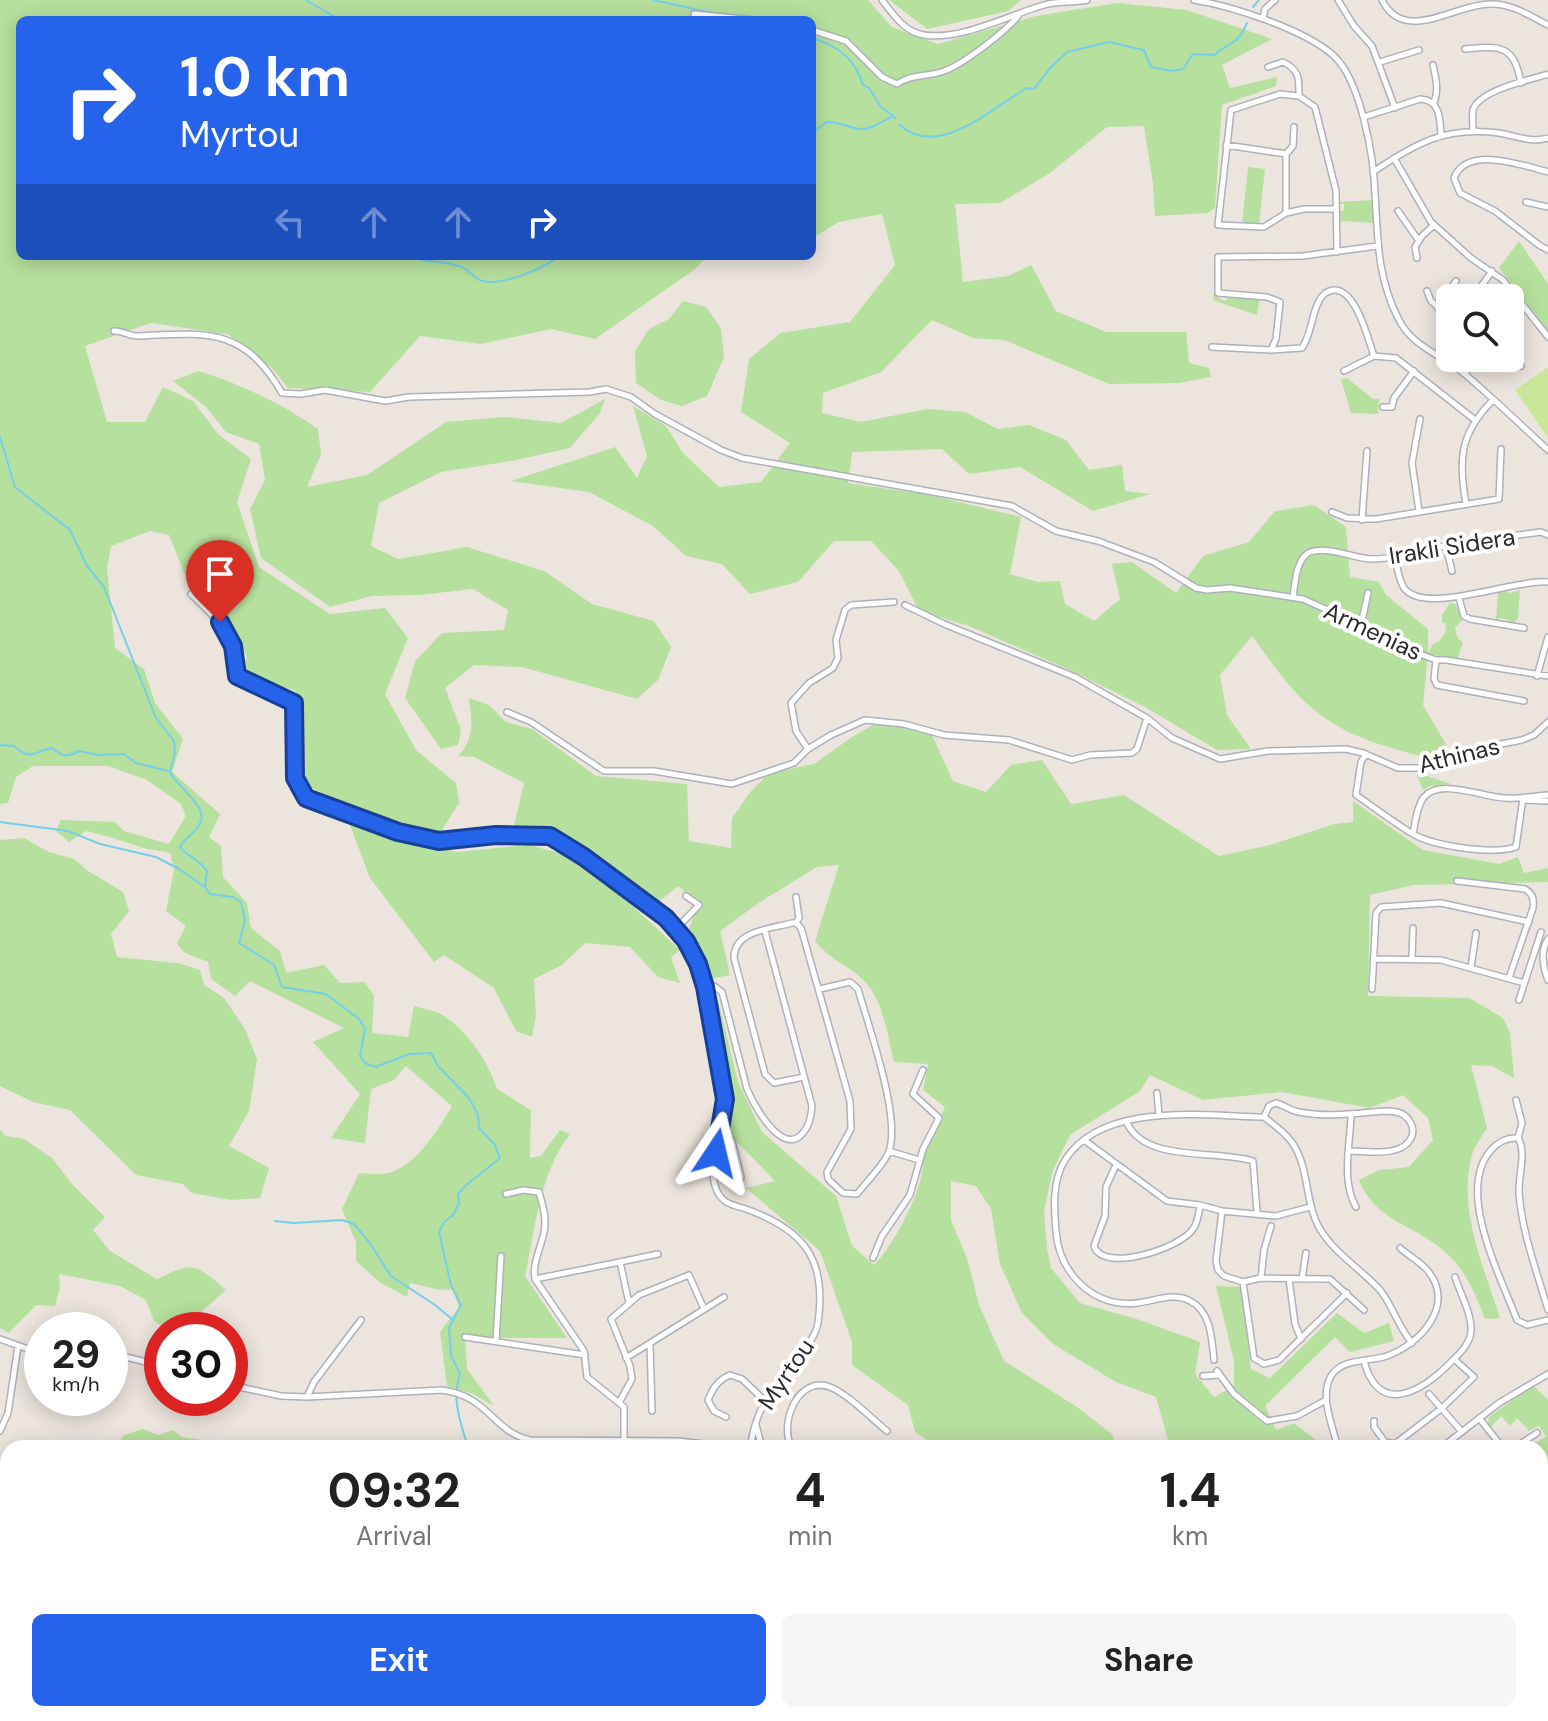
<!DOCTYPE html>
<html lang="en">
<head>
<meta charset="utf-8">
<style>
  :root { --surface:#fff; --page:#f6f6f6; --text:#222; --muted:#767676; --accent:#2563eb }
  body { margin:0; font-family:"DM Sans",sans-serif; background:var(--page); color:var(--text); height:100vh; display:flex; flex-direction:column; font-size:30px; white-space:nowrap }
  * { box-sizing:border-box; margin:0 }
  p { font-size:26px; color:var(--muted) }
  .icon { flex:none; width:44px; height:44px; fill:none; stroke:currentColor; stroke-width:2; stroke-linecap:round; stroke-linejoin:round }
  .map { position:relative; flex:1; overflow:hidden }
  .side { position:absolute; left:0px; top:1440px; width:1548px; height:282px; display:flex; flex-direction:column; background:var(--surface); border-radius:24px 24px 0 0; box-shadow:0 4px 20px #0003 }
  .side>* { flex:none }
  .banner { position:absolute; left:16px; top:16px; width:800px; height:244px; border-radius:12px; box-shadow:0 4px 20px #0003; background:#2563eb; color:#fff; overflow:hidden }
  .buttons { position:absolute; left:1436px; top:284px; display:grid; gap:16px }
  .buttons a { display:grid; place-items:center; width:88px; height:88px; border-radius:12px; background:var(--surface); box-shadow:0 4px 20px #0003; font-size:40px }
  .speed { position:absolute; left:24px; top:1312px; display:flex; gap:16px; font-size:40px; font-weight:700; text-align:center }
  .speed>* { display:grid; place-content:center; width:104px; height:104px; border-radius:50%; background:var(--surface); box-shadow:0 4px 20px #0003; line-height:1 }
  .speed small { font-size:20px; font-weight:400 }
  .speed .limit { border:12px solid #d22; background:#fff; color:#111 }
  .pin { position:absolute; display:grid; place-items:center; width:68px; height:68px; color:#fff; margin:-82px -34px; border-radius:50% 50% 50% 0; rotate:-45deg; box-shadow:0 0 8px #0007 }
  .pin .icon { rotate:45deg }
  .me { position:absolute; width:88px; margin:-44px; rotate:10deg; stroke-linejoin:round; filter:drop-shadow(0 0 6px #0008) }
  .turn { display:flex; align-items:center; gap:28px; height:168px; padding:0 32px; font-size:36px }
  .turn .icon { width:104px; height:104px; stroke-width:2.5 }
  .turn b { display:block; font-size:56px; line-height:68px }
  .lanes { display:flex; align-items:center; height:76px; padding:0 32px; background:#0003; justify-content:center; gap:40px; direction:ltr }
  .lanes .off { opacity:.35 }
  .eta { display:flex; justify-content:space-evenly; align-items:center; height:136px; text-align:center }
  .eta b { font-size:48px; font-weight:700; line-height:56px }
  .button { display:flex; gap:16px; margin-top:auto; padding:16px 32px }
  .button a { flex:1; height:92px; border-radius:12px; background:var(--accent); color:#fff; font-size:32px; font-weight:700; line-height:92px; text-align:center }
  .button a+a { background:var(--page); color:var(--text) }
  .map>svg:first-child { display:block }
  .industrial { fill:#e0dee5 }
  .education { fill:#ede2ce }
  .green { fill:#b6e09d }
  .pitch { fill:#c9e799 }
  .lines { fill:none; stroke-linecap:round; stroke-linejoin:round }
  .stream { stroke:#76cfe9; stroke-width:2 }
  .river { stroke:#76cfe9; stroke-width:7 }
  .minor-casing { stroke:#aeb1bb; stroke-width:8 }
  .minor { stroke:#fff; stroke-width:5 }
  .route-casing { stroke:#184099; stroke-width:20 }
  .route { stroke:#2563eb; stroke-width:14 }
  .labels { text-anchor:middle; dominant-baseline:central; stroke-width:8; stroke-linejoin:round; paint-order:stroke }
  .street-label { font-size:24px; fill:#2b2b2b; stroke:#fff }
</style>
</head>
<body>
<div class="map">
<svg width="1548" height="1721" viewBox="0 0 1548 1721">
  <rect width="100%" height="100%" fill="#ece5de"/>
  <!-- industrial -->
  <path class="industrial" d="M1540,1604L1548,1609V1721H1499L1488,1714H1540Z"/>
  <!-- education -->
  <path class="education" d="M759,1714H882V1721H753Z"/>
  <!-- green -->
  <path class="green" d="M0,0H868L892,27L938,44L1036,16L1117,3L1187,10L1272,39L1222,65L1230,88L1277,77L1276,86L1222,105L1215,208L1207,213L1155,216L1153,184L1144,126L1107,127L1050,173L1000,203L955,204L963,282L1008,276L1031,265L1056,311L1106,332H1186L1189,363L1209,368L1211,377L1179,383L1109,384L1004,340L973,338L932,320L881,372L823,393L822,413L861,422L927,409L965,412L998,429L1029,425L1066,440L1089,470L1122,465L1125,491L1150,494L1093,511L1020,467L969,474L942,449L852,452L848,483L930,495L1021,517L1010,574L1038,582L1060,581L1065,604L1094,621L1120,599L1112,564L1132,562L1176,593L1203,556L1249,542L1275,511L1314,505L1346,527L1350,577L1379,582L1386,595L1428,629V653L1433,644L1439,642L1445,633L1446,624L1442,622V615L1450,603L1455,604L1463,619L1455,628L1457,637L1463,643L1457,659L1428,654L1423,705L1447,746L1425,757C1385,747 1344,736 1312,708C1289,689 1270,660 1252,636L1220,675L1227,715L1251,749L1217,750L1145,707L1072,671L969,626L919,611L899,571L871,541H834L798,582L750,594L722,564L686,556L653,526L589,492L511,481L615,447L637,478L647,456L633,406L666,426L683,453L719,487L761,482L790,443L741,412L749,359L781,333L850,322L895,265L882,214L839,222L812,238V20H20V256H707L695,269L595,339L551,329L481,344L420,336L370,392L288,388L273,369L227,334L151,323L85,346L107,422H145L163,387L193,401L218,434L251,459L237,502L259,567L330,614L385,608L408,638L385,694L416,750L456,783L459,803L440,833L366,815L306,785L303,731L296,691L243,673L247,656L222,614L188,582L169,535L150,531L111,546L107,568L115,648L144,669L155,703L183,739L172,772L220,814L209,837L221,846L223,877L247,903L251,928L280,951L286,973L324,965L340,983L364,982L374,995L372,1033L408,1037L414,1006C423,1009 436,1010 444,1016C469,1033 488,1061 497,1089L531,1110L530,1158L541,1156L560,1130L570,1134C540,1172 535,1230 525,1276L567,1338H465L467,1369L494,1406L473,1394L447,1386L440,1332L459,1307L452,1289L440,1290L410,1283L407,1297L379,1282L356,1261V1242L342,1209L359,1173C372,1174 385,1176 397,1170C421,1158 439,1128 452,1106L406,1066L394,1080L371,1089L365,1143L331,1138L360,1094L313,1042L344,1028L250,981L235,996L211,979L208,962L185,953L177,944L186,926L166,911L174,869L170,853C159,850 147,850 137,846C120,840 104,835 86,831L69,842L56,831L61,820L115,822L124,831L169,844L186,816L181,804L147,780L108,766H33L16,777L8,803L0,804Z
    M889,0H1021L1008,11L927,29Z
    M1248,167L1265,169L1259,225H1242Z
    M1372,200L1374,223L1341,221L1340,211H1344V204H1340V202Z
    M1519,241L1548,284V331L1499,268Z
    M1214,292L1220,299L1225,301L1229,296L1260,297L1257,315L1213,300Z
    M683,301L706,307L721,328L724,357L707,396L682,406L661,400L636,383L635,351L649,329L669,319Z
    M198,371C241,384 280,403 318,429L321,454L307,487L367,475L446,422L505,417L561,423L605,399L600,413L570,448L512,461L441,472L379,503L371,546L398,559L467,547L544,571L592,604L654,621L671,647L658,680L637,699L522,667L474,665L445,688L461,730L458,745L441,749L405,698L415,661L442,633L504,630L508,610L473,589L419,595L372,596L330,607L261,558L250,509L265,480L259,444L226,432L206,407L173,381Z
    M1347,378L1373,399H1379L1378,414L1351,413L1341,379Z
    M1505,590L1509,593L1520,590L1518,619L1512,624L1508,620L1500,618L1496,621L1498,591Z
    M469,698L489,705L506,722L532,729L596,776L687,784L689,841L731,848L732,818L751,791L769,773L814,764L852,737L875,724L930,731L953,781L986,792L1011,765L1042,760L1071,804L1124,795L1219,856L1270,845L1334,824L1353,822V801L1423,850L1499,864L1518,857L1524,873L1548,868V882L1414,885L1370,895L1368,996L1469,998L1503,1018L1510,1033L1514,1078L1492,1066L1471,1065L1487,1128C1482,1136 1475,1146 1472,1155C1457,1208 1484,1268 1500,1318L1485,1319C1473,1289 1465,1267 1438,1246C1407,1223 1376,1220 1359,1180L1379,1170L1409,1167L1433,1140L1428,1118L1403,1095L1370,1108L1282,1092L1203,1100L1150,1075L1140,1091L1070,1135L1053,1170L1044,1211L1047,1248L1051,1268L1080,1303L1137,1319L1200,1342L1195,1374L1214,1397L1234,1386V1361L1216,1286L1241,1287L1251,1369L1270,1378L1337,1313L1364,1333L1389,1323L1394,1341L1350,1352L1335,1337L1265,1406L1276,1430L1294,1423L1326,1448H1188L1168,1440L1156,1397L1116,1382L1053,1344L1022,1313L1000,1264L991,1209L976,1186L951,1181V1220L968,1261L979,1305L1004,1361L1077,1407L1113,1435L1115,1448H940L915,1432L908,1405L852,1365V1342L820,1251L746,1188L775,1181L727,1132L729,1115L712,1000H718L738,1082L762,1132L836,1196L852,1246L874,1265C892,1248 929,1181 922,1157L945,1107L923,1090L928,1064L894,1062C887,1034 883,995 859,976C841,961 832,961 815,941L839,865L817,867L760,902L720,931L730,975L710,979L688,932L698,903L678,886L655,905L550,827L513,830L524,783L474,757L458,756C475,738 472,721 469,698Z
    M1424,773V775L1451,784L1430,786L1423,790L1417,775Z
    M350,825L390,837L457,852L528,845L564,854L628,902L680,950L671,957L680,983L658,977L630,947L585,943L562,965L534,979L536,1015L532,1037L516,1031L494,988L444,955L434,962L370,878Z
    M24,838L49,852L74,859L88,871L123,892L129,911L111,934L117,957L178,963L200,970L204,985L224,998L245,1029L257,1059L249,1111L229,1146L269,1168L260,1198L232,1200L192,1193L183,1184L136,1175L70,1110L33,1102L0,1086V840Z
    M0,1130L6,1136L24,1139L52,1158L72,1184L105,1217L93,1230L110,1251L157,1279C193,1261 196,1264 226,1290L192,1320L168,1330L154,1321L146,1300L120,1286L59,1274L60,1287L55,1306L36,1305L9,1333L0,1328Z
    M1533,1385L1548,1400V1480L1540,1484V1448H1529L1546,1436L1539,1426L1529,1431L1517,1418L1510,1426L1501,1416L1491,1427L1488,1424L1489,1417Z
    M143,1429L158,1435L173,1430L182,1437L203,1440L200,1448H115L124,1435Z
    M8,1520V1558L0,1566V1520Z
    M8,1600V1714H170L166,1721H0V1602Z
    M290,1714H595L579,1721H303Z
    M612,1714H753L747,1721H621L620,1715Z
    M886,1714H1394V1721H886Z"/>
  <!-- pitch -->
  <path class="pitch" d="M1548,367V438L1515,390Z"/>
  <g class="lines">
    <!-- stream -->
    <path class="stream" d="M306,0L340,20
      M653,0L718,14
      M1253,7L1259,0
      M737,16L762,20
      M812,38C839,46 855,59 863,85L869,88L880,106L893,116
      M900,125C938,160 993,107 1027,88L1034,89L1049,69L1067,52L1109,42L1144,50L1151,67L1171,71L1183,69L1193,54L1214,55C1229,42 1238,45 1247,23
      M812,134L826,122C839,121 848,128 860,129C871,130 883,121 893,116L895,118
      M412,256L418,259C432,262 449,262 462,267C470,271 474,279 483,281C502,286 545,268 559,256
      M0,437L15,487L70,530L87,566L104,587L156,718L174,741L175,752L170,772C179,790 214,809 197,828C191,836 185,838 180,847C188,857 200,860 207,871L205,887L210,894L233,897L241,902L245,920L239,943L274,965L282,987L326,994L359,1019L365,1029L360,1056L365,1063L376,1067L409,1054L431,1053L438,1066L469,1098L478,1115L479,1128L495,1145L500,1158L464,1187L458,1194L459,1203L453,1215L444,1222L439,1232L451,1285L461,1305L449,1328L451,1355L460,1374C451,1401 461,1422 468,1448
      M0,745L14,746C30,761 33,752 52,748C62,757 68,757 79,751L98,755L124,754L136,763L169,771
      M0,822L68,831L100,844L156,857L179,869L205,887
      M275,1221L294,1223L342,1220L354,1224L369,1242L391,1276L435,1305L452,1319
      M0,1489L8,1487"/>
    <!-- river -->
    <path class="river" d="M1540,1472L1548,1466"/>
    <defs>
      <path id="minor" d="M882,0C893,14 904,32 924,35C960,41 1009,15 1044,5C1057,1 1073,3 1087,0
        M1194,0C1232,6 1306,30 1334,56C1361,81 1374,158 1375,194C1378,240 1377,276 1398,318C1412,348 1444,355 1467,376C1495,400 1521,425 1548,450
        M1338,0L1354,26L1372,46L1395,108
        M1382,0C1404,45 1455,4 1490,4C1511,3 1530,16 1548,25
        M694,14L754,20
        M1263,18L1265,9L1275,0
        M812,30L846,41L882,77L897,84C911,74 928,77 944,71C964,64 1006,31 1019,15
        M1465,49C1500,46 1514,44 1521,83
        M1380,62L1419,50
        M1433,65C1436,79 1439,90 1434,103
        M1268,67L1283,62C1300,70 1299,79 1299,96
        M1364,117L1420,99C1440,100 1440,118 1441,135
        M1473,130C1473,124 1472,116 1473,110C1479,90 1530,80 1548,74
        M1226,145L1286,154
        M1394,158L1431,222L1471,258L1503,280L1548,337
        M1373,172C1416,143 1446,126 1499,133C1516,136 1531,143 1548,138
        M1548,172C1522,165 1467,145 1454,178L1460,193L1495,211L1539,245L1548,250
        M1526,202L1548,207
        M1336,209H1304L1286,213L1264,227L1218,225L1231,110L1280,94L1299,96L1315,107L1336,191L1337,252
        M1398,211L1419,241
        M1286,213V154L1293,146L1294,127
        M1417,258L1415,247L1422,236L1434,225
        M1427,291L1431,301L1450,317
        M1473,298L1492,271
        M1437,307L1456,281
        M1510,313L1519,301
        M114,331C123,331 129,336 138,336C206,333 243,326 282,393L301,394L325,390L385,401L409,397L590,392L606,389L631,397L655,414L721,450L742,458L1012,506L1056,531L1098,541L1154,562L1196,588L1207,590L1230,588L1303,599L1361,625L1409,650L1436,660H1446L1548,676
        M1212,347L1271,350L1302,348C1312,333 1311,316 1319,301C1322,295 1327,291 1333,290C1356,288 1368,339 1374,356
        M1271,350L1276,339L1280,302L1267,297L1218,293V257L1303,256L1377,246
        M1509,358L1521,366
        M1344,371L1374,356L1396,358L1475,420
        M1465,373L1477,358
        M1383,407H1392L1394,398L1414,371
        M1466,504C1458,459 1460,433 1493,400
        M1419,511L1412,463L1420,419
        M1332,512L1347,518L1376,519L1499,499L1501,449
        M1362,520L1367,451
        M1446,546L1452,571
        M1395,558C1397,568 1399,580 1404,588C1425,616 1513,579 1548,582
        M191,594C222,624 231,632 237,676L294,703C295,721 291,766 297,781C299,785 302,793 305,797C317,810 422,841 442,841C474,840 520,826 551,836C580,847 664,914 684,939C702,961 726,1072 724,1102C723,1129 705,1164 717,1191C723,1204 733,1205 746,1209C805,1230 827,1260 818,1323C815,1345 778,1381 765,1402C756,1417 753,1432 750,1448
        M1293,597C1295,584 1296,558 1310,552C1328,546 1353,558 1371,559C1398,559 1423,550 1449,545C1480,540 1510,536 1541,532L1548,535
        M1459,598L1464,616L1470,619L1524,628
        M905,605L944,624L1075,677L1147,718L1172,738L1220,759L1268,751L1346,749L1363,753L1398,768H1419L1470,750L1522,740L1534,735L1548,722
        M1361,625L1368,593
        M1436,660L1434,679L1437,685L1524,701
        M1537,676L1548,637
        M507,712L531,722L604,771H654L732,784L794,763L808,749L831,735L865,720L904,724L944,735L1009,740L1072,760L1090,755L1132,753L1137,749L1147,718
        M808,749L796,731L791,703L809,683L833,668L838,658L836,640L845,610L851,605L894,602
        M1366,754L1361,762L1356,795C1375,808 1393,822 1413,834C1434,846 1492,855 1516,847L1523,798
        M1523,800L1546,801
        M1413,834C1415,823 1417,806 1424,797C1440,778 1483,797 1504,798C1518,799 1533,796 1548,795
        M1457,881L1525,889C1533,894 1534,899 1533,908L1509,978
        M796,897L799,918L796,923
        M676,929L699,905L686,896
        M1548,939C1540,951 1543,967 1548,980
        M1412,958L1413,928
        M1375,959L1441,960L1524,983
        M1471,967L1476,933
        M705,987L714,986L722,992L747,1089C754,1105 780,1153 800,1136C809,1128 811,1117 812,1106L765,931
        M1372,989L1376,913L1381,907L1441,903L1529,922
        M1519,1000L1541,932
        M804,1077L774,1083L765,1074L734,958C734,930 771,929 792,923H796L801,928L850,1101L851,1129L827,1172L828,1179L843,1193L857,1194C867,1181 881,1168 888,1154C903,1121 868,1025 858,989L850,982L820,989
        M1157,1093L1159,1115
        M1516,1100L1522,1123L1518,1138C1527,1152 1518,1176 1519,1193C1522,1233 1537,1272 1548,1310
        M1351,1116C1350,1145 1341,1181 1356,1207
        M1264,1117L1269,1106L1276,1103C1284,1105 1291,1111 1299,1112C1329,1118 1357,1113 1386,1111C1395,1111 1403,1112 1408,1119C1412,1124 1414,1130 1412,1136C1404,1158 1367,1151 1349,1151
        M1126,1121C1144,1164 1217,1149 1253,1161L1257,1212
        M719,1136L732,1141L741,1177
        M1518,1138C1506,1137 1498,1142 1491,1150C1455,1191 1501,1277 1517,1320L1527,1325L1548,1320
        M1084,1140L1167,1201L1200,1205L1222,1211L1276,1216L1310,1207
        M889,1151L919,1160
        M1116,1165L1106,1187L1105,1216L1094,1246C1103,1274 1181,1248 1193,1229C1198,1222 1199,1213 1200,1205
        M506,1194L523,1190L539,1192C543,1206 547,1219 544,1232C541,1248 532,1263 535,1279L584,1351L587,1377L624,1407V1442
        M1222,1211L1216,1261L1218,1270L1224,1276L1243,1282L1261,1278L1330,1279L1364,1310
        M873,1258L882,1236L910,1195L923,1149L939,1118L913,1094L923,1070
        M1261,1278L1264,1250L1271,1226
        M535,1279L620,1262
        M1289,1279L1295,1324L1301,1339
        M1302,1279L1306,1253
        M1243,1282L1254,1358L1264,1364L1279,1360L1347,1293
        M629,1303L620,1262L658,1254
        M465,1337L585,1355
        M0,1339L42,1354
        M496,1341L501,1256
        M650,1344L652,1411
        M110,1353L162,1366
        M626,1358L724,1297
        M1214,1360C1212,1340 1211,1311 1190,1301C1173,1292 1155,1301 1137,1303C1093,1308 1059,1273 1056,1231C1054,1208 1052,1181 1065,1160C1103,1101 1204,1116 1264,1117C1273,1124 1284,1132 1291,1141C1310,1166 1304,1202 1320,1229C1335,1254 1361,1269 1380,1290C1393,1306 1398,1327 1412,1343
        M1364,1361C1379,1418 1423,1391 1452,1361C1460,1353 1470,1344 1471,1331C1472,1314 1460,1293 1455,1277
        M1217,1371L1234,1394L1267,1421L1297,1416L1326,1400
        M1203,1376L1219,1375
        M230,1385L281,1396L307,1397L442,1390C489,1396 493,1432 530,1440L679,1441L736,1448
        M1429,1394L1462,1432
        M307,1397L314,1382L361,1320
        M620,1401L632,1379L630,1366L611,1319L639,1295L689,1275L704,1309
        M726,1417L714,1411L708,1400C713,1388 718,1380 730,1375L742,1379L765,1401
        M1479,1418L1503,1448
        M1374,1421V1427L1385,1442L1395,1444L1442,1408L1474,1377L1454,1359
        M756,1425L762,1448
        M0,1431L8,1413L18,1346
        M792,1448C778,1424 798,1375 830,1387C848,1394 872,1419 887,1431
        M1338,1448C1333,1427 1319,1396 1331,1376C1342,1358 1368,1362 1387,1356C1420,1344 1456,1306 1428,1271C1421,1262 1409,1256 1400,1248
        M1441,1448L1499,1403L1548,1374
        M1514,1448L1537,1433
        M1540,1487L1548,1482
        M1540,1554L1548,1548
        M1540,1582L1548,1588
        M210,1714L225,1721
        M329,1714L338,1721
        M200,1721L206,1714
        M1400,1721H1435"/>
    </defs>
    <!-- minor casing -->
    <use href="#minor" class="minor-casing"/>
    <!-- minor -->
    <use href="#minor" class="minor"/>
  </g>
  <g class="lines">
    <defs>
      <path id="route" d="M220,622L233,646L237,676L294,703L295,778L306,798L398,832L439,841L496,835L550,836L584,857L666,918L686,941L698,964L705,987L725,1099L716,1153"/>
    </defs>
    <!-- route casing -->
    <use href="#route" class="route-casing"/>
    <!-- route -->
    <use href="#route" class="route"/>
  </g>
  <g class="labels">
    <!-- street labels -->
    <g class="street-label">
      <text transform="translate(1452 546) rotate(-9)">Irakli Sidera</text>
      <text transform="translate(1373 631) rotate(25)">Armenias</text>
      <text transform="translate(1459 755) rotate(-14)">Athinas</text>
      <text transform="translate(786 1374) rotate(-56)">Myrtou</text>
    </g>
  </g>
</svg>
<div class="buttons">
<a><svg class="icon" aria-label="search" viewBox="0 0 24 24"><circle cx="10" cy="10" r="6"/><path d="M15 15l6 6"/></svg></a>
</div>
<div class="speed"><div>29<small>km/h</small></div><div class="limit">30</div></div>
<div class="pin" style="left:220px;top:622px;background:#d93025"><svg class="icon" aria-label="arrive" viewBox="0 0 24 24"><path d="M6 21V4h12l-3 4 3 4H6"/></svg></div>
<svg class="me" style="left:716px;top:1153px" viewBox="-20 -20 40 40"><path d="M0-17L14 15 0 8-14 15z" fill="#2563eb" stroke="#fff" stroke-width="4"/></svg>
<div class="banner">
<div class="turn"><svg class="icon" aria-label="right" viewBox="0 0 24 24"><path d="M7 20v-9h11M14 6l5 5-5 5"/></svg><div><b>1.0 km</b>Myrtou</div></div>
<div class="lanes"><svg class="icon off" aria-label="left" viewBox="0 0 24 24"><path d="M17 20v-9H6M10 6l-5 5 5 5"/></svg><svg class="icon off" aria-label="ahead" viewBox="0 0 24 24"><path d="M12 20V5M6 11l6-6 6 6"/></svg><svg class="icon off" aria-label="ahead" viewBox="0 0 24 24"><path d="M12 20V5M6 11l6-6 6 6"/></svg><svg class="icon" aria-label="right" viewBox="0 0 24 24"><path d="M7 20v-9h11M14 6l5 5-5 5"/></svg></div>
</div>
<section class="side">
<div class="eta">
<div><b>09:32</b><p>Arrival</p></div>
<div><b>4</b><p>min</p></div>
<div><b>1.4</b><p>km</p></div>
</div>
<div class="button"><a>Exit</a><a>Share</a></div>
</section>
</div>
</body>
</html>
